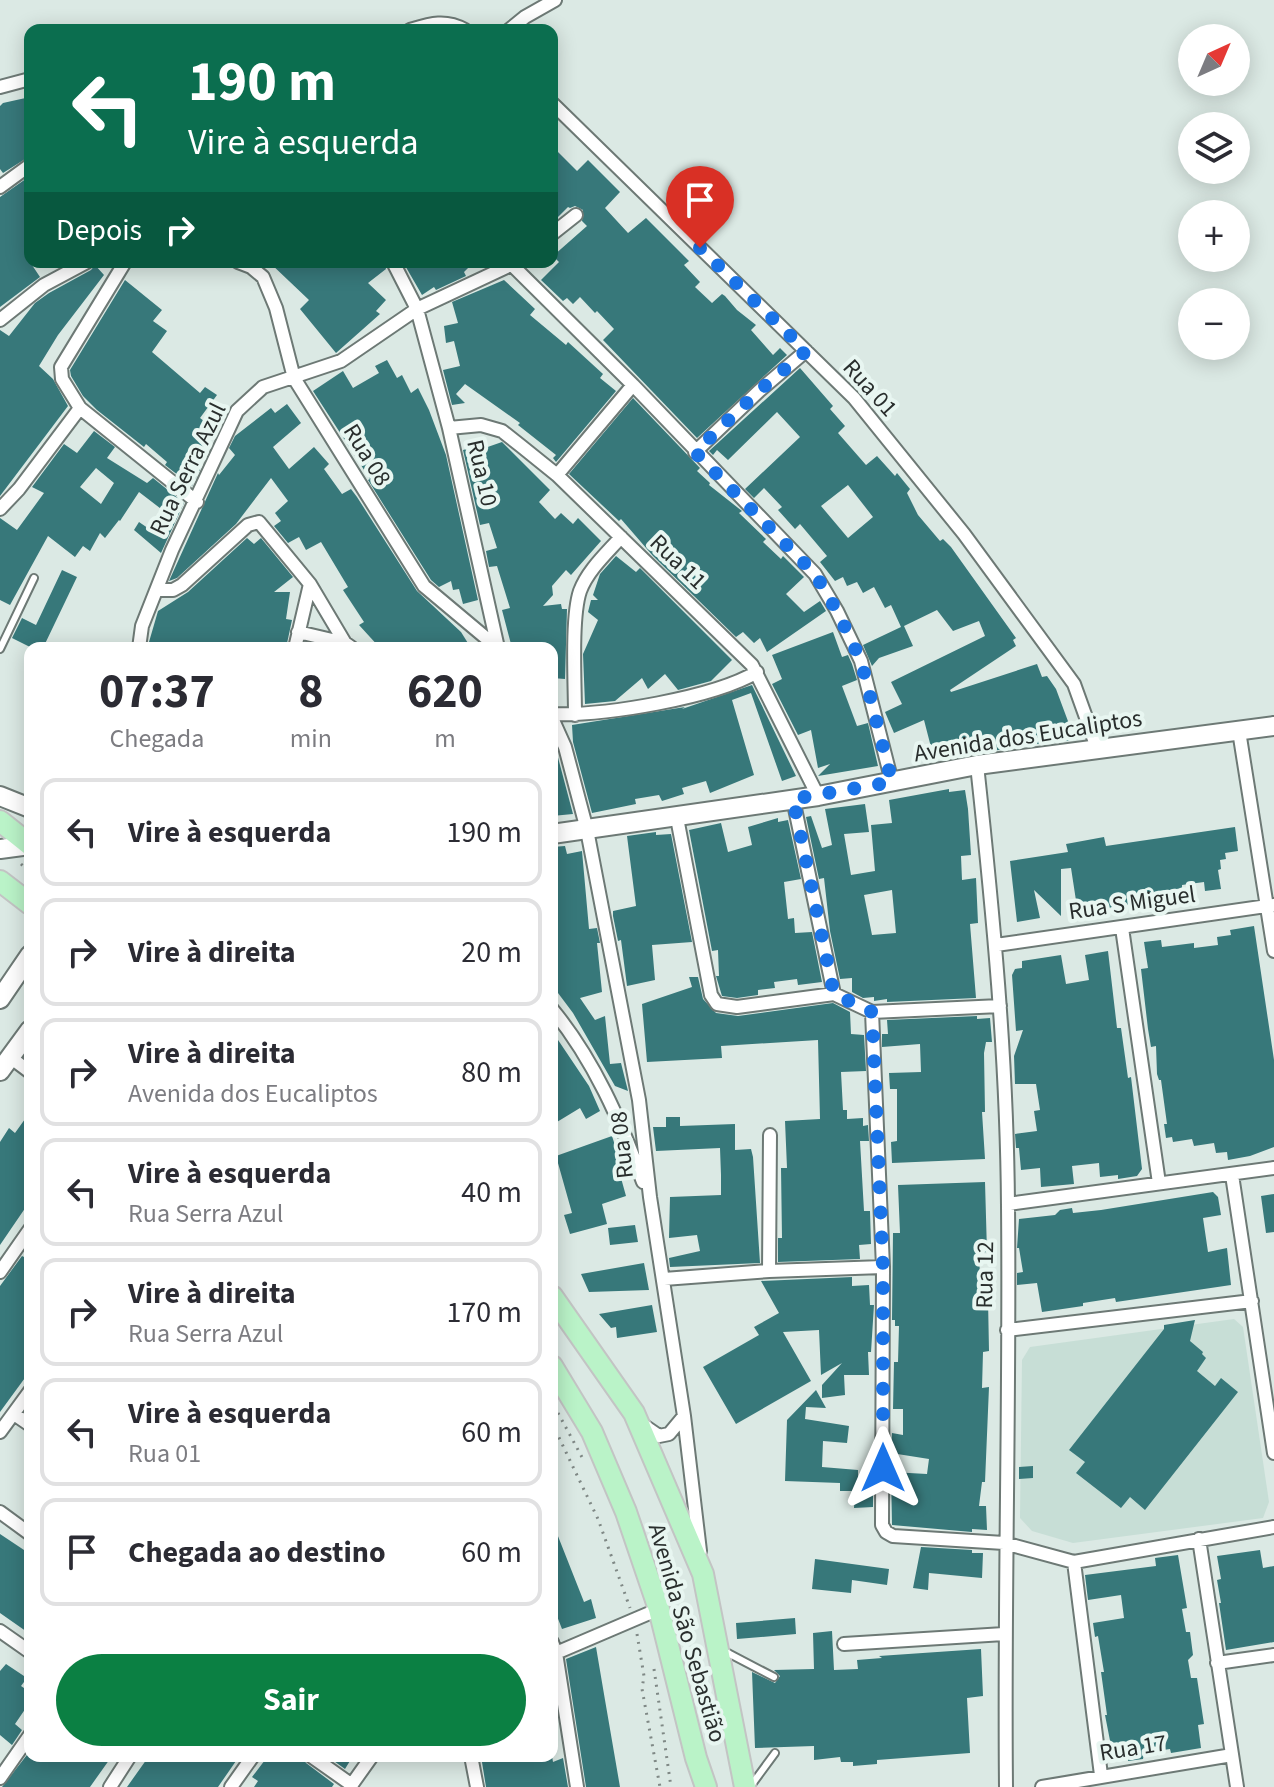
<!DOCTYPE html>
<html lang="pt">
<head>
<meta charset="utf-8">
<style>
  :root { --surface:#fff; --page:#f2f2f3; --text:#2b2b33; --muted:#7c7c81; --line:#e1e1e2; --accent:#0b8043 }
  body { margin:0; font-family:"Source Sans 3",sans-serif; background:var(--page); color:var(--text); height:100vh; display:flex; flex-direction:column; font-size:30px; white-space:nowrap }
  * { box-sizing:border-box; margin:0 }
  p { font-size:26px; color:var(--muted) }
  .icon { flex:none; width:44px; height:44px; fill:none; stroke:currentColor; stroke-width:2; stroke-linecap:round; stroke-linejoin:round }
  .map { position:relative; flex:1; overflow:hidden }
  .panel { position:absolute; left:24px; top:642px; width:534px; height:1120px; display:flex; flex-direction:column; background:var(--surface); border-radius:16px; box-shadow:0 4px 20px #0003 }
  .panel>* { flex:none }
  .banner { position:absolute; left:24px; top:24px; width:534px; height:244px; border-radius:16px; box-shadow:0 4px 20px #0003; background:#0b6e4f; color:#fff; overflow:hidden }
  .needle { width:52px; rotate:44deg }
  .buttons { position:absolute; left:1178px; top:24px; display:grid; gap:16px }
  .buttons a { display:grid; place-items:center; width:72px; height:72px; border-radius:50%; background:var(--surface); box-shadow:0 4px 20px #0003; font-size:40px }
  .pin { position:absolute; display:grid; place-items:center; width:68px; height:68px; color:#fff; margin:-82px -34px; border-radius:50% 50% 50% 0; rotate:-45deg; box-shadow:0 0 8px #0007 }
  .pin .icon { rotate:45deg }
  .me { position:absolute; width:88px; margin:-44px; rotate:0deg; stroke-linejoin:round; filter:drop-shadow(0 0 6px #0008) }
  .turn { display:flex; align-items:center; gap:28px; height:168px; padding:0 32px; font-size:36px }
  .turn .icon { width:104px; height:104px; stroke-width:2.5 }
  .turn b { display:block; font-size:56px; line-height:68px }
  .then { display:flex; align-items:center; height:76px; padding:0 32px; background:#0003; gap:16px; font-size:30px }
  .eta { display:flex; justify-content:space-evenly; align-items:center; height:136px; text-align:center }
  .eta b { font-size:48px; font-weight:700; line-height:56px }
  .button { display:flex; gap:16px; margin-top:auto; padding:16px 32px }
  .button a { flex:1; height:92px; border-radius:48px; background:var(--accent); color:#fff; font-size:32px; font-weight:700; line-height:92px; text-align:center }
  ul { padding:0; list-style:none }
  li { display:flex; align-items:center; gap:24px; height:108px; margin:0 16px 12px; padding:0 16px; border:4px solid var(--line); border-radius:16px }
  li div { flex:1 }
  li b { display:block; font-size:30px }
  li em { font-style:normal }
  .map>svg:first-child { display:block }
  .built { fill:#c7ded6 }
  .building { fill:#37787a; fill-rule:evenodd }
  .lines { fill:none; stroke-linecap:round; stroke-linejoin:round }
  .lane-casing { stroke:#6d7975; stroke-width:10 }
  .street-casing { stroke:#6d7975; stroke-width:16 }
  .secondary-casing { stroke:#6d7975; stroke-width:22 }
  .primary-casing { stroke:#c3c4c4; stroke-width:24 }
  .path { stroke:#7f8885; stroke-width:3; stroke-dasharray:2 6; stroke-linecap:butt }
  .lane { stroke:#fff; stroke-width:6 }
  .street { stroke:#fff; stroke-width:12 }
  .secondary { stroke:#fff; stroke-width:18 }
  .primary { stroke:#baf3c8; stroke-width:20 }
  .route { stroke:#1a73e8; stroke-width:14; stroke-dasharray:0 25.2 }
  .labels { text-anchor:middle; dominant-baseline:central; stroke-width:8; stroke-linejoin:round; paint-order:stroke }
  .street-label { font-size:24px; fill:#292e2d; stroke:#e8f6f1 }
</style>
</head>
<body>
<div class="map">
<svg width="1274" height="1787" viewBox="0 0 1274 1787">
  <rect width="100%" height="100%" fill="#dbe9e4"/>
  <!-- built -->
  <path class="built" d="M1234,1319L1243,1327L1269,1502L1263,1518L1073,1543L1032,1531L1020,1518L1022,1360L1030,1347Z"/>
  <!-- building -->
  <path class="building" d="M30,97V156L3,173L0,169V106L3,103Z
    M552,146L577,171L588,160L620,192L605,208L628,233L646,218L689,261L684,265L700,282L695,287L712,303L722,294L725,296L737,310L756,325L751,330L773,355L780,348L787,355L697,438L603,340L614,329L597,311L595,313L580,297L573,304L567,298L563,301L541,280L559,262L553,256L587,226L582,221L583,210L575,206L570,208L568,207L552,223Z
    M30,176V262L40,277L0,307V197Z
    M269,262H384L386,269L368,283L386,300L376,311L380,314L336,353L300,309L309,300Z
    M403,262H474L464,272L466,276L436,290L434,287L422,295Z
    M95,265L104,275L58,335L39,366L53,379L68,406L0,496V330L9,336L35,303L49,293L91,270Z
    M125,280L162,310L153,321L167,331L152,352L200,393L205,387L217,395L200,418L217,431L195,458L202,465L192,486L165,465L167,462L146,444L144,447L97,410L83,396L71,376L70,370Z
    M504,280L535,309L530,315L566,345L568,342L603,374L600,378L616,391L556,462L553,458L556,455L518,425L520,423L465,384L456,394L465,403L452,405L443,370L460,366L454,341L446,343L444,326L458,323L452,302Z
    M387,360L397,378L402,375L411,393L418,388L429,410L446,455L478,600L463,604L459,589L453,590L451,581L439,587L431,580L368,480L370,479L313,391L343,371L353,388L379,373L375,366Z
    M800,368L833,406L830,409L845,426L838,433L866,465L877,456L895,476L897,473L910,489L907,493L918,515L940,541L943,539L951,547L1016,638L1013,640L1016,646L950,690L951,692L1037,664L1042,677L1047,676L1056,689L1075,740L1042,744H1017V748L962,754L960,744L932,751L924,720L894,733L885,712L902,704L891,682L985,636L979,621L953,631L937,610L904,626L913,646L879,658L872,666L863,645L901,627L891,605L885,608L874,587L863,593L857,582L847,586L843,577L835,581L820,562L827,556L800,524L795,529L778,510L782,507L764,488L754,498L745,489L800,437L777,412L728,460L717,450L713,455L709,451ZM848,485L873,517L848,538L821,506Z
    M633,398L700,468L697,471L710,483L709,485L742,511L739,513L766,539L763,542L781,559L783,556L804,577L786,594L804,612L820,601L826,611L767,652L760,638L754,643L743,632L736,637L653,556L621,519L619,521L569,474Z
    M287,404L301,423L273,447L289,469L314,447L329,464L324,469L342,494L351,489L357,497L417,591L461,632L471,648H380L359,625L364,622L343,590L348,587L321,542L306,550L299,537L288,543L274,526L281,521L275,513L288,501L271,478L236,524L177,578L169,581L218,473L219,475L235,455L229,448L235,436L271,408L275,413Z
    M94,431L115,447L107,458L147,483L153,478L184,503L161,553L134,530L139,522L158,535L169,515L139,492L120,521L119,520L105,538L100,533L90,551L83,546L75,557L48,536L10,605L0,600V518L17,530L44,493L32,487L64,444L77,453ZM96,468L114,483L101,504L80,487Z
    M502,442L550,490L539,502L555,519L561,513L573,524L578,518L601,541L571,575L566,570L552,586L553,595L543,606L561,604L562,609H567L565,679L552,678V648H512L502,610L510,608L497,566L489,567L486,551L497,548L489,523L480,525L463,450L478,446L479,450Z
    M247,538L254,544L261,538L293,577L274,592H290L286,619L292,620L286,648H177L149,642L158,611L188,592Z
    M616,556L636,572L640,568L732,660L711,681L678,690L665,674L648,689L642,678L615,701L585,704L583,654L598,620L588,612L591,600H598L593,595L600,574Z
    M62,570L77,577L43,648H32L12,638L22,618L36,625Z
    M833,632L842,657L848,655L852,664L857,680L842,686L857,726L868,723L878,766L818,776L830,764L818,768L811,730L798,735L772,684L782,679L772,655Z
    M752,685L796,776L782,781L751,693L732,700L754,775L710,793L706,781L682,788L684,794L662,801L659,795L635,799L636,804L592,813L573,742L572,725L685,707L682,709Z
    M552,745L556,750L573,814L552,816Z
    M949,789V792L965,790L968,809L971,855L961,856L962,880L976,878L978,923L970,924L976,998L887,1002V999L874,1001V997L863,998L852,992V978L840,979L830,931L824,878L819,879L806,817L811,816L822,848L832,845L825,809L865,804L869,832L844,834L851,875L875,871L871,825L892,823L889,800ZM892,890L896,933L872,935L864,895Z
    M778,818V822L788,820L801,879L784,882L788,919L794,918L795,933L812,932L822,982L798,985L797,979L774,982L775,988L758,990V995L737,998L722,996L716,976H719L718,950L712,951L689,830L721,823L728,852L752,845L748,827Z
    M1235,827L1238,851L1225,853L1226,859L1220,860L1221,869L1218,870L1221,889L1205,891L1204,882L1182,885V888L1143,895L1144,900L1132,904L1095,910L1094,905L1077,907L1071,868L1061,869V916L1034,890L1040,918L1017,922L1010,861L1068,852L1066,844L1104,837L1106,846Z
    M656,832V835L671,834L692,942L652,945L655,980L627,986L621,940L618,941L613,916V911L636,906L627,836Z
    M565,846L567,854L582,851L589,929L597,928L600,943H597L602,992L580,998L595,1020L605,1016L610,1064L621,1063L628,1091L615,1086L573,1013L558,993L552,995V847Z
    M1254,926L1274,1060V1147L1250,1156L1228,1160L1227,1152L1216,1153L1214,1143L1194,1146L1192,1139L1173,1142L1172,1137L1166,1138L1164,1124H1167L1161,1080H1159L1157,1074L1156,1046L1151,1047L1148,1029L1141,969L1148,968L1144,942L1161,940L1162,947L1194,943V948L1218,945L1217,937L1231,935L1230,930Z
    M1108,951L1117,1028H1121L1128,1078L1131,1077L1142,1169L1137,1176L1118,1179V1175L1100,1177L1099,1163L1072,1166L1074,1184L1041,1187L1040,1168L1021,1170L1019,1148H1016L1015,1134L1037,1131L1034,1111L1040,1110L1036,1084H1015L1014,1056L1023,1030L1016,1031L1012,975L1015,969L1022,968V961L1061,955L1066,984L1089,980L1085,955Z
    M689,977H698L703,999L716,1013L738,1016L833,1003L850,1012L851,1034L864,1035L866,1071L841,1072L843,1110H847V1119L863,1118V1126L868,1125L869,1141H860L864,1211H870L871,1244L859,1245L860,1259L778,1262V1238H782L781,1168H787L785,1121L820,1119L818,1040L721,1046L722,1058L647,1062L642,1004L692,987Z
    M977,1016V1019L990,1018L992,1042H986L984,1053L985,1112H982L985,1159L892,1163L891,1142L897,1141V1089H890L889,1073L921,1072L920,1044L882,1047V1034H888L887,1020Z
    M552,1031L589,1086L600,1111L586,1119L580,1108L552,1125Z
    M30,1112V1201L0,1245V1142L9,1128L15,1133Z
    M666,1117H680V1126L735,1124V1150L751,1149L753,1157L760,1263L670,1267L669,1258L700,1251L697,1235L669,1238L670,1197L721,1195V1175L720,1148L656,1151L653,1127H666Z
    M612,1136L625,1177L621,1178L626,1196L602,1204L607,1224L570,1234L564,1215L572,1213L556,1156Z
    M985,1182L987,1252L979,1253L981,1299H988L989,1351L983,1352L982,1388L989,1387L985,1482H982L979,1506H986L987,1530L972,1529V1532L892,1525L891,1472L927,1474L929,1459L891,1453L892,1433L903,1435V1409H893L894,1362H898L899,1326H895V1320H892L893,1233H900L898,1185Z
    M1213,1192L1218,1197L1221,1215L1203,1218L1208,1252L1227,1248L1231,1285L1116,1302L1115,1298L1083,1303V1306L1042,1312L1037,1283L1017,1285V1273L1023,1272L1019,1248H1017L1019,1219L1055,1215L1060,1210L1072,1208L1073,1213L1101,1210Z
    M1274,1194V1232L1266,1233L1261,1196Z
    M635,1225L638,1242L610,1245L608,1228Z
    M22,1256L30,1260V1371L0,1412V1286Z
    M644,1263L649,1290L589,1292L581,1274Z
    M852,1277V1286L869,1285L870,1305H874L871,1352H868L869,1375H844L845,1395L822,1398V1385L842,1363L821,1375L819,1330L783,1332L811,1381L736,1424L703,1367L759,1335L754,1327L779,1313L761,1281Z
    M652,1305L657,1332L617,1338L616,1327L611,1328L599,1314Z
    M1195,1320L1190,1341L1203,1352L1202,1354L1206,1358L1197,1371L1215,1386L1221,1378L1238,1392L1145,1510L1130,1497L1121,1508L1076,1473L1085,1462L1069,1450L1164,1329V1325Z
    M816,1390L826,1408L806,1407L805,1419L849,1426L847,1443L823,1441L822,1467L858,1470V1491H840V1483L785,1481L787,1420Z
    M1033,1466V1478L1019,1479V1467Z
    M855,1491H873V1507L854,1508Z
    M552,1521L584,1602L591,1599L596,1618L562,1629L555,1611L552,1612Z
    M0,1534L30,1554V1634L0,1613Z
    M921,1547L972,1550V1553H983L982,1578L929,1573L928,1590L913,1588Z
    M1260,1550L1263,1568L1274,1566V1642L1226,1650L1219,1603H1221L1217,1580L1221,1579L1217,1556Z
    M1178,1555L1187,1608L1182,1609L1186,1632H1190L1193,1655L1188,1660L1191,1678H1197L1204,1724L1198,1725L1201,1748L1171,1753L1170,1749L1144,1753L1143,1759L1128,1761L1129,1753L1113,1756L1105,1715H1107L1101,1672H1104L1098,1636L1095,1637L1093,1623L1124,1618L1121,1595L1088,1600L1085,1575L1156,1566L1155,1558Z
    M815,1559L889,1569L887,1585L852,1580L851,1593L812,1589Z
    M795,1618L796,1634L737,1639L736,1623Z
    M832,1631L834,1670L858,1669L857,1660L882,1658L879,1656L981,1649L983,1696L967,1698L970,1753L877,1760V1764L853,1766V1762H841L840,1757L814,1760V1746L755,1748L752,1672L775,1683L780,1676L774,1670L814,1669L813,1633Z
    M596,1647L605,1700L620,1787H586L566,1659Z
    M6,1664L27,1678L21,1686L30,1692V1702L15,1724L22,1730L12,1745L0,1735V1671Z
    M30,1751V1756H112L90,1787H2Z
    M149,1756H229L236,1761L218,1787H127Z
    M268,1756H302L306,1763L334,1784L332,1787H254L258,1781L252,1777Z
    M327,1756H353L345,1769Z
    M481,1756H552L553,1762L563,1758L568,1787H486Z"/>
  <g class="lines">
    <defs>
      <path id="lane" d="M0,649L34,578
        M724,1651L774,1677
        M750,1787L775,1753"/>
      <path id="street" d="M410,30C430,24 445,19 465,30
        M509,30L525,17L555,0
        M0,87L30,79
        M552,103L854,398L964,534L1074,684L1097,748
        M0,187L30,165
        M552,234L576,215
        M125,262L61,367L62,379L80,408L197,502
        M238,262L251,267L263,277L276,308L294,378L424,586L498,648
        M393,262L417,309L449,428L498,648
        M513,266L633,385L815,574L837,611L861,661L892,782
        M0,320L44,285L87,262
        M449,428L481,425L502,431L521,446L557,475L752,665L818,796
        M695,452L759,391L806,351
        M557,475L633,385
        M0,509L19,489L80,408
        M157,590H173L182,585L248,525L259,522L310,584L345,643L352,648
        M298,632L345,643
        M139,648L142,626L172,550L237,411L263,387L341,361L417,309L517,262
        M295,648L310,584
        M552,714C604,716 713,698 757,672
        M575,715C575,684 571,618 580,591C588,570 606,554 621,537
        M552,718L565,747L587,830L639,1100L650,1197L684,1416L700,1551
        M1239,731L1274,951
        M977,765C993,912 1007,1058 1008,1206C1010,1399 1004,1593 1006,1787
        M793,799L834,994
        M677,818L711,995L717,1004L737,1007L834,994L872,1012L1000,1006
        M1122,928L1159,1183
        M996,945L1274,905
        M552,1009C594,1060 620,1120 643,1182
        M872,1012L883,1267L882,1525L886,1532L893,1536L1004,1543L1074,1562L1274,1527
        M10,1057L30,1072
        M1232,1175L1274,1453
        M1008,1204L1274,1168
        M769,1271L770,1135
        M0,1272L30,1229
        M664,1279L769,1271L883,1267
        M1007,1330L1252,1301
        M14,1414L30,1425
        M643,1425L659,1436L669,1434L684,1416
        M0,1432L30,1391
        M0,1512L30,1534
        M1199,1539L1237,1787
        M1074,1562L1101,1775
        M0,1631L30,1652
        M552,1642L556,1653L577,1787
        M844,1644L1004,1634
        M556,1653L659,1609
        M1217,1663L1274,1655
        M311,1756L352,1785
        M471,1756L477,1787
        M0,1778L30,1735
        M110,1787L130,1756
        M231,1787L253,1756
        M350,1787L372,1756
        M1042,1787L1232,1755"/>
      <path id="secondary" d="M0,796L30,808
        M552,834L818,796L977,765L1274,726
        M0,849L30,845
        M0,999L30,955
        M0,1071L30,1030"/>
      <path id="primary" d="M0,821L30,845
        M0,881L30,904
        M552,1296L634,1413L703,1574L745,1787
        M552,1366L592,1432L626,1512L659,1609L696,1758L706,1787"/>
    </defs>
    <!-- lane casing -->
    <use href="#lane" class="lane-casing"/>
    <!-- street casing -->
    <use href="#street" class="street-casing"/>
    <!-- secondary casing -->
    <use href="#secondary" class="secondary-casing"/>
    <!-- primary casing -->
    <use href="#primary" class="primary-casing"/>
    <!-- path -->
    <path class="path" d="M21,864L30,872
      M558,1413L583,1459
      M552,1423L598,1519L630,1608
      M637,1634L644,1676L642,1689L660,1787
      M654,1669L671,1787"/>
    <!-- lane -->
    <use href="#lane" class="lane"/>
    <!-- street -->
    <use href="#street" class="street"/>
    <!-- secondary -->
    <use href="#secondary" class="secondary"/>
    <!-- primary -->
    <use href="#primary" class="primary"/>
  </g>
  <g class="lines">
    <!-- route -->
    <path class="route" d="M700,248L806,351L759,391L695,452L815,574L837,611L861,661L892,782L793,799L834,994L872,1012L883,1267V1468"/>
  </g>
  <g class="labels">
    <!-- street labels -->
    <g class="street-label">
      <text transform="translate(870 388) rotate(48)">Rua 01</text>
      <text transform="translate(367 455) rotate(58)">Rua 08</text>
      <text transform="translate(188 469) rotate(-64)">Rua Serra Azul</text>
      <text transform="translate(482 473) rotate(77)">Rua 10</text>
      <text transform="translate(678 562) rotate(44)">Rua 11</text>
      <text transform="translate(1028 736) rotate(-9)">Avenida dos Eucaliptos</text>
      <text transform="translate(1132 903) rotate(-8)">Rua S Miguel</text>
      <text transform="translate(622 1145) rotate(-96)">Rua 08</text>
      <text transform="translate(985 1275) rotate(-89)">Rua 12</text>
      <text transform="translate(687 1633) rotate(74)">Avenida São Sebastião</text>
      <text transform="translate(1133 1748) rotate(-9)">Rua 17</text>
    </g>
  </g>
</svg>
<div class="buttons">
<a><svg class="needle" viewBox="-14 -14 28 28"><path d="M0-13l5 13h-10z" fill="#e53935"/><path d="M0 13l5-13h-10z" fill="#7c7c81"/></svg></a>
<a><svg class="icon" aria-label="layers" viewBox="0 0 24 24"><path d="M12 4l9 5-9 5-9-5zM3 14l9 5 9-5"/></svg></a>
<a>+</a>
<a>−</a>
</div>
<div class="pin" style="left:700px;top:248px;background:#d93025"><svg class="icon" aria-label="arrive" viewBox="0 0 24 24"><path d="M6 21V4h12l-3 4 3 4H6"/></svg></div>
<svg class="me" style="left:883px;top:1468px" viewBox="-20 -20 40 40"><path d="M0-17L14 15 0 8-14 15z" fill="#1a73e8" stroke="#fff" stroke-width="4"/></svg>
<div class="banner">
<div class="turn"><svg class="icon" aria-label="left" viewBox="0 0 24 24"><path d="M17 20v-9H6M10 6l-5 5 5 5"/></svg><div><b>190 m</b>Vire à esquerda</div></div>
<div class="then">Depois<svg class="icon" aria-label="right" viewBox="0 0 24 24"><path d="M7 20v-9h11M14 6l5 5-5 5"/></svg></div>
</div>
<section class="panel">
<div class="eta">
<div><b>07:37</b><p>Chegada</p></div>
<div><b>8</b><p>min</p></div>
<div><b>620</b><p>m</p></div>
</div>
<ul>
<li><svg class="icon" aria-label="left" viewBox="0 0 24 24"><path d="M17 20v-9H6M10 6l-5 5 5 5"/></svg><div><b>Vire à esquerda</b></div><em>190 m</em></li>
<li><svg class="icon" aria-label="right" viewBox="0 0 24 24"><path d="M7 20v-9h11M14 6l5 5-5 5"/></svg><div><b>Vire à direita</b></div><em>20 m</em></li>
<li><svg class="icon" aria-label="right" viewBox="0 0 24 24"><path d="M7 20v-9h11M14 6l5 5-5 5"/></svg><div><b>Vire à direita</b><p>Avenida dos Eucaliptos</p></div><em>80 m</em></li>
<li><svg class="icon" aria-label="left" viewBox="0 0 24 24"><path d="M17 20v-9H6M10 6l-5 5 5 5"/></svg><div><b>Vire à esquerda</b><p>Rua Serra Azul</p></div><em>40 m</em></li>
<li><svg class="icon" aria-label="right" viewBox="0 0 24 24"><path d="M7 20v-9h11M14 6l5 5-5 5"/></svg><div><b>Vire à direita</b><p>Rua Serra Azul</p></div><em>170 m</em></li>
<li><svg class="icon" aria-label="left" viewBox="0 0 24 24"><path d="M17 20v-9H6M10 6l-5 5 5 5"/></svg><div><b>Vire à esquerda</b><p>Rua 01</p></div><em>60 m</em></li>
<li><svg class="icon" aria-label="arrive" viewBox="0 0 24 24"><path d="M6 21V4h12l-3 4 3 4H6"/></svg><div><b>Chegada ao destino</b></div><em>60 m</em></li>
</ul>
<div class="button"><a>Sair</a></div>
</section>
</div>
</body>
</html>
